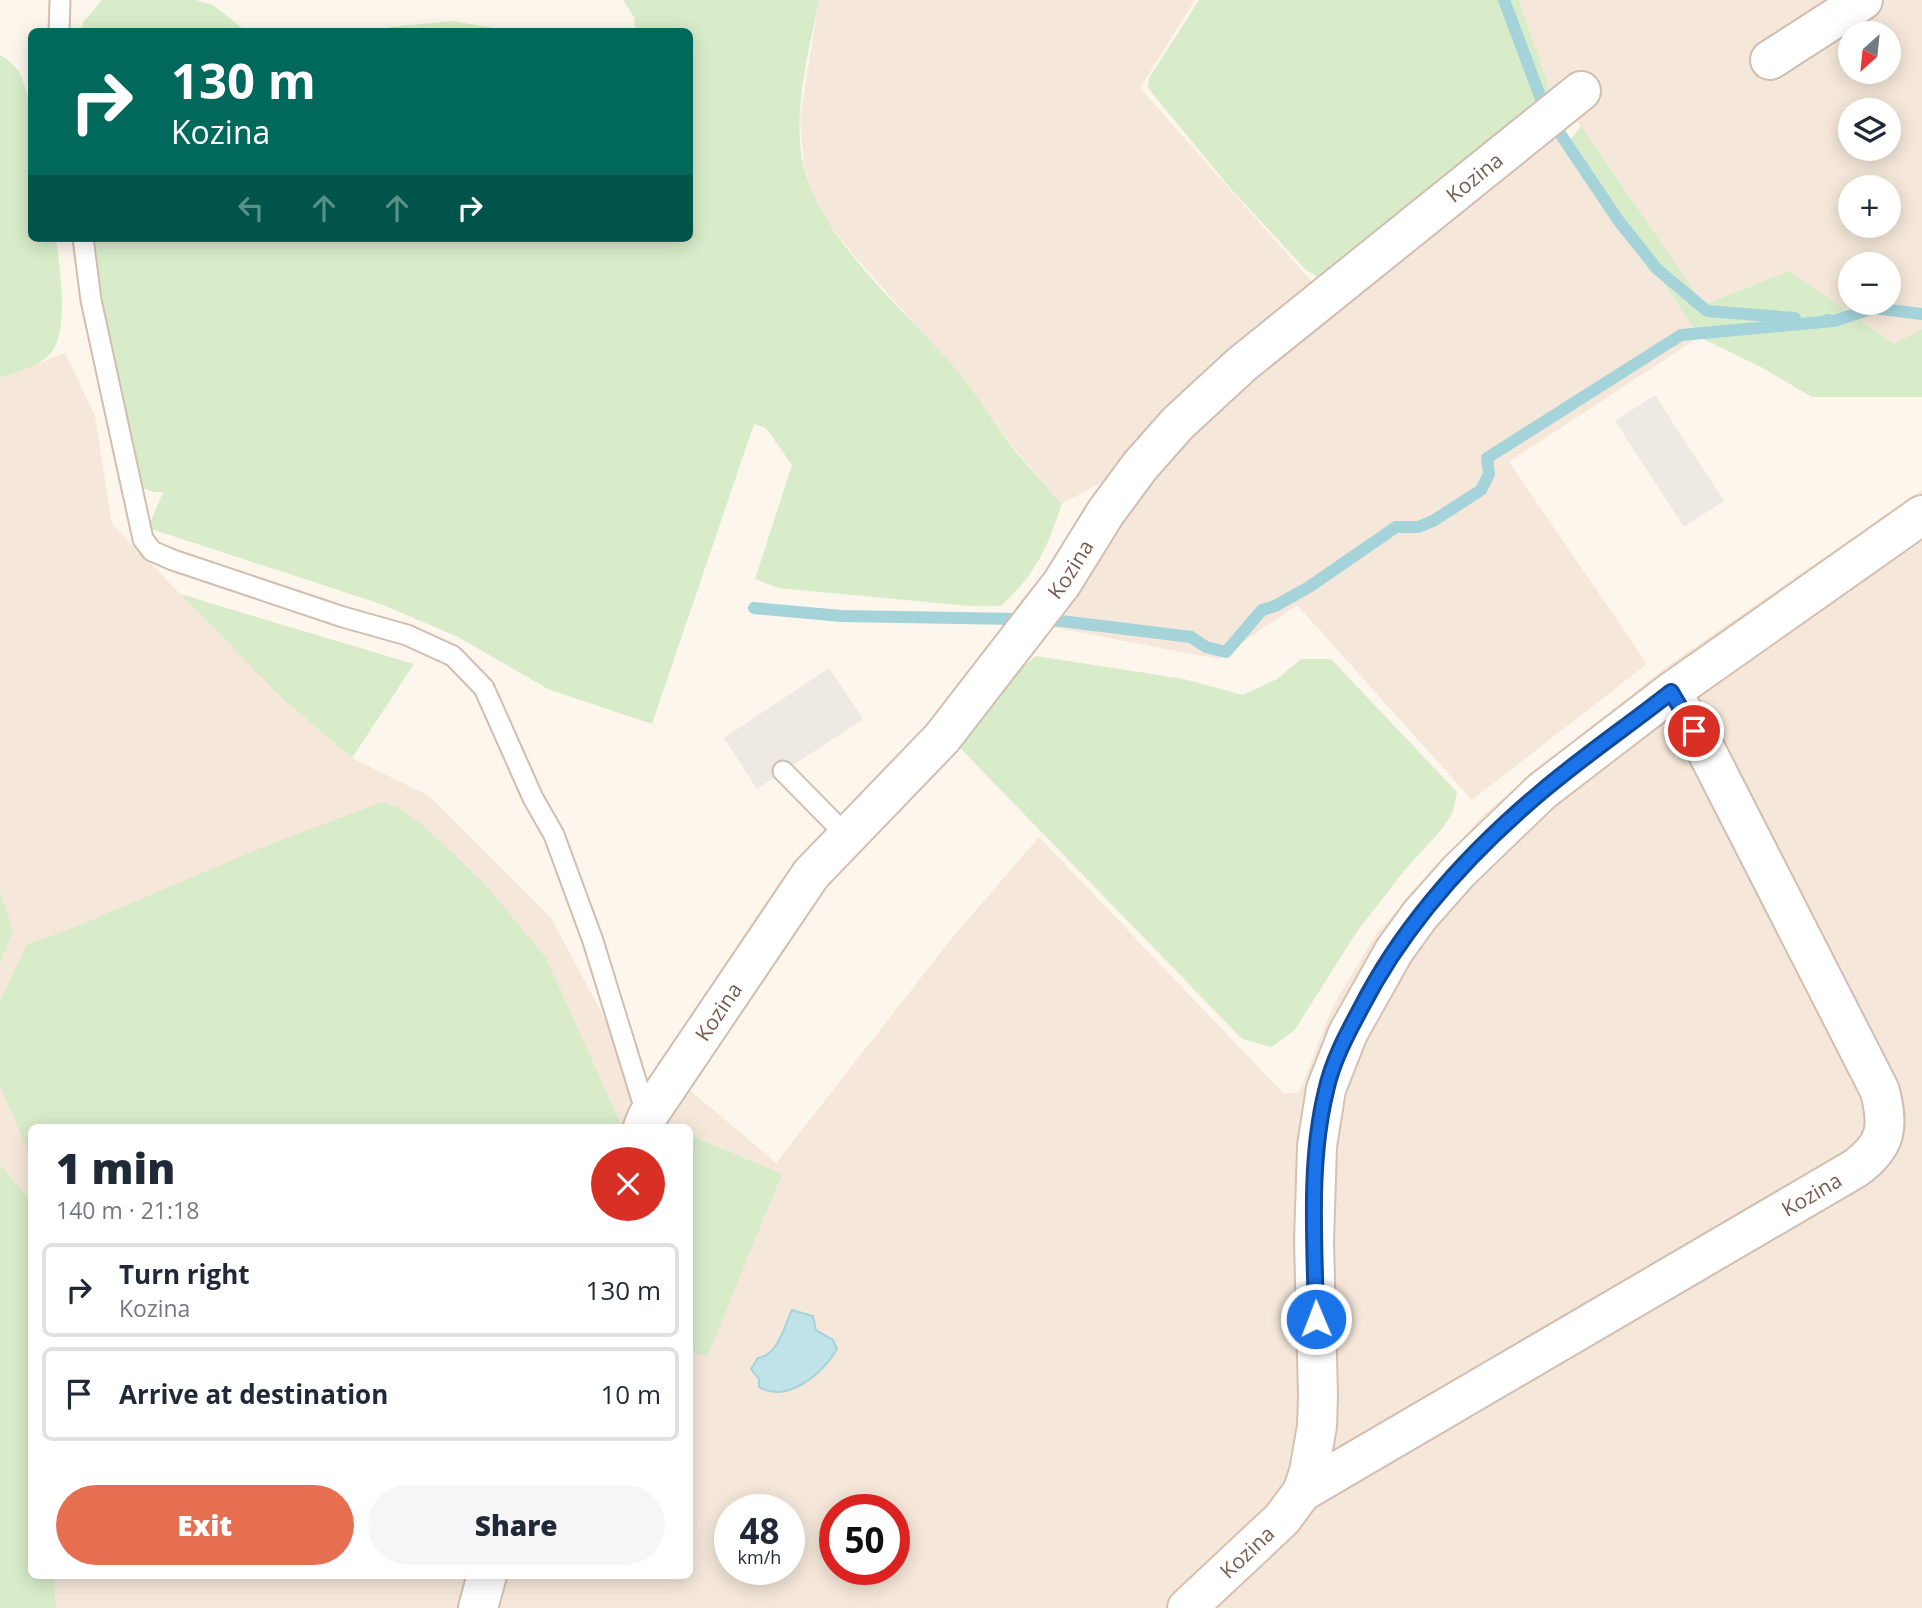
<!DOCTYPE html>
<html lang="en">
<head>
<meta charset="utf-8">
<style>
  :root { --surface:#fff; --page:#f6f6f7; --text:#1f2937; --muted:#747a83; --line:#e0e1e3; --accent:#e76f51 }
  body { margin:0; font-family:"Open Sans",sans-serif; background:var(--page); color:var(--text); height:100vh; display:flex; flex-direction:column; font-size:26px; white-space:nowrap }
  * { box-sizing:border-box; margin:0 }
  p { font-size:23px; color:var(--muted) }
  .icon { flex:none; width:38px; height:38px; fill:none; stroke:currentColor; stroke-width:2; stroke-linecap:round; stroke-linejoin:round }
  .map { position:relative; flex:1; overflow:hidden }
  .panel { position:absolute; left:28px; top:1124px; width:665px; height:455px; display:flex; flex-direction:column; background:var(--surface); border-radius:10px; box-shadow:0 4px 18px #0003 }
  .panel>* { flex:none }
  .hud { position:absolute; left:28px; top:28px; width:665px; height:214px; border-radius:10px; box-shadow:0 4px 18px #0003; background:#00695c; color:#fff; overflow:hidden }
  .needle { width:46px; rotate:207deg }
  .controls { position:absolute; left:1838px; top:21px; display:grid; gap:14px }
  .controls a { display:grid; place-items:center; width:63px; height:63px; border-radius:50%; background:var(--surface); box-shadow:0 4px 18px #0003; font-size:35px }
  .speed { position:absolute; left:714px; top:1494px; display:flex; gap:14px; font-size:35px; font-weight:700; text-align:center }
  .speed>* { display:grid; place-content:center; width:91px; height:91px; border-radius:50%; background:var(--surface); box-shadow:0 4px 18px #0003; line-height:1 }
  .speed small { font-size:18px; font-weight:400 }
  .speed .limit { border:10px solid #d22; background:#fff; color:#111 }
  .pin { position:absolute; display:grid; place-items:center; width:60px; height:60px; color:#fff; margin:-30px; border:4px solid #fff; border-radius:50%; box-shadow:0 2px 7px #0007 }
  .me { position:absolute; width:77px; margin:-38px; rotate:359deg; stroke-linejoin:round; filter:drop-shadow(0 0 5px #0008) }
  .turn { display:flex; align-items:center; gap:24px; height:147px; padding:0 28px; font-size:32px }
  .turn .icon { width:91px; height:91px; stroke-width:2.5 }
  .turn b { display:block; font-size:49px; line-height:60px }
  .lanes { display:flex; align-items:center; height:66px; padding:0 28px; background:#0003; justify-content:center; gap:35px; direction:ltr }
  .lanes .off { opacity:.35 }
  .round { display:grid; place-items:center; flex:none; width:74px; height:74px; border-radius:37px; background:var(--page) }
  .overview { display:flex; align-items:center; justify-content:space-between; height:119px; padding:0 28px }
  h1 { font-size:42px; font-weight:800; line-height:52px }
  .button { display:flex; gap:14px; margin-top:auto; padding:14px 28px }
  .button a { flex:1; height:80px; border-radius:42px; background:var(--accent); color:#fff; font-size:28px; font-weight:800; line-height:80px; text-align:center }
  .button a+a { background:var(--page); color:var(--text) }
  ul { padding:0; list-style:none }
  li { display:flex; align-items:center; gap:21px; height:94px; margin:0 14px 10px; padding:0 14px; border:4px solid var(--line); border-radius:10px }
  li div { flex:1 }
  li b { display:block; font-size:26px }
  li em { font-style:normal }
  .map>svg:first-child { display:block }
  .residential { fill:#f5e8da; fill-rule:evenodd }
  .industrial { fill:#efe9e4 }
  .green { fill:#d8ecc9 }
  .water { fill:#bfe3e8; stroke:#a5d3da; stroke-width:2 }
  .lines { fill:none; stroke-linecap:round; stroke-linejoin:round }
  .stream { stroke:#a5d3da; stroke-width:12 }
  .lane-casing { stroke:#d1beb0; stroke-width:23 }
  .street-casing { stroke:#d1beb0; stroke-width:42 }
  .secondary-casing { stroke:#d6c0b0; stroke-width:42 }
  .lane { stroke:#fff; stroke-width:19 }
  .street { stroke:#fff; stroke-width:38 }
  .secondary { stroke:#fff; stroke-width:38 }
  .route-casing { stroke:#114b97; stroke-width:18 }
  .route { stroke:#1a73e8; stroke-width:12 }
  .labels { text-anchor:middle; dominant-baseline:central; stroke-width:5; stroke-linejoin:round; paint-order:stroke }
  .street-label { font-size:21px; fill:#7a5c4d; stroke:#fffaf3 }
</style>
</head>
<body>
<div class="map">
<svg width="1922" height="1608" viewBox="0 0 1922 1608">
  <rect width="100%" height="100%" fill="#fdf6ec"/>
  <!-- residential -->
  <path class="residential" d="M819,0H1195L1140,88L1315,285L1207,375L1104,481L1062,504L1009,442L960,375L856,258L823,216L813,197L804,166L800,118Z
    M1519,0H1922V329L1894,345L1789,271L1704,305L1581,126L1552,96ZM1850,33H1888V72H1850ZM1850,110H1888V149H1850ZM1850,187H1888V226H1850ZM1850,264H1888V303H1850Z
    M1548,140H1570L1699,337L1509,462L1647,664L1472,800L1297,605L1218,659L1052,627L1162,460L1232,390Z
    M65,353L95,416L112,524L285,701L352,758L429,796L551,918L663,1127H32L31,1201L0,1165V965L13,931L0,891V378Z
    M1922,490V1608H56L54,1575H690V1127H666L685,1086L776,1163L952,938L1039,837L1283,1093H1299L1333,1006L1376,934L1485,813L1666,667ZM730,1510H789V1570H730ZM835,1510H894V1570H835Z"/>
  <!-- industrial -->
  <path class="industrial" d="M1655,395L1724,501L1684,527L1615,421Z
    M829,668L863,719L757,789L724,738Z"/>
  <!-- green -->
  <path class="green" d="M102,0H196L213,5L246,31H81L83,22Z
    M623,0H819C809,51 791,117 804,168C823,244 910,314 960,374C976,395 991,418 1006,439C1023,462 1043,482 1062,504C1047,548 1036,574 1001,606H969L778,588L755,579L792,465L766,428L754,424L652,724L548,689L458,637L381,604L148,528L163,492H153L141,487L135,470L91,238H690V32L636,31L634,17Z
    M1199,0H1519L1552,96L1522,113L1510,132L1333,276L1318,277L1306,270L1230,188L1148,88L1149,78Z
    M452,21L513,31H379L390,27Z
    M0,55C8,59 16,66 20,74C40,117 32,191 32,238H56C59,265 71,335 49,355C37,367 16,372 0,378Z
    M1581,126L1704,305L1789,271L1894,344L1922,329V397H1812L1761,367L1699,337L1570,140Z
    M180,594L414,664L352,758L285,701Z
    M1036,656L1184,679L1243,695L1277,679L1301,659H1331L1457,792L1453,812L1442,829L1403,872L1356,933L1294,1031L1271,1047L1242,1039L957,745L1019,670Z
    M382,802L399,808L425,827L484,883L546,958L622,1127H32L31,1157L0,1086V1001L27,944L65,931L266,846Z
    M0,891L13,931L0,965Z
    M690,1135L782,1174L707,1357L690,1350Z
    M0,1165L31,1201L32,1575H54L56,1608H0Z"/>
  <!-- water -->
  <path class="water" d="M792,1310L813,1316L816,1330L833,1340L837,1349C823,1373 788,1404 759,1387V1379L751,1369L758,1358C778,1355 784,1327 792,1310Z"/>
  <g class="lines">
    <!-- stream -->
    <path class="stream" d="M1504,0L1544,107
      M1553,123L1618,220L1657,269L1707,311L1795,318
      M1827,320L1834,321L1874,308L1922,314
      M754,608L841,616L1021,619
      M1053,620L1191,637L1206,647L1226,652L1262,610L1275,606L1309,587L1396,527H1418L1433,521L1481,490L1489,474L1487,458L1681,335L1834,321"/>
    <defs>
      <path id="lane" d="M59,32L60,0
        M83,238L91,300L143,539L152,551L173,560L343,617L407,635L453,656L484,688L533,798L554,835L593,941L647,1116
        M783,771L847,836"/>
      <g id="street">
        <path d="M1770,60L1863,0"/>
        <path id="s1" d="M643,1127L647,1117L811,874L942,738L1062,583L1106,512L1140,466L1178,423L1242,364L1581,91"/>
        <path id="s2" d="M1302,1492L1856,1168C1887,1145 1889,1127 1880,1091L1706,750L1671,692"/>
        <path d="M478,1608L487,1575"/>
      </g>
      <g id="secondary">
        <path id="s3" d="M1187,1608L1282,1519L1302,1492L1309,1472L1317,1426L1318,1396L1314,1241L1317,1146L1326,1089L1348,1033L1394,951L1420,915L1459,871L1542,791L1671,692L1922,515"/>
      </g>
    </defs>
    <!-- lane casing -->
    <use href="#lane" class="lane-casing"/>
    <!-- street casing -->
    <use href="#street" class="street-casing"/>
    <!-- secondary casing -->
    <use href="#secondary" class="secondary-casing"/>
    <!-- lane -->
    <use href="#lane" class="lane"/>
    <!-- street -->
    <use href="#street" class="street"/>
    <!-- secondary -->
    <use href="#secondary" class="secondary"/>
  </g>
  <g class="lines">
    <defs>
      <path id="route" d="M1316,1319C1315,1244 1308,1164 1326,1091C1332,1062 1347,1034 1361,1008C1404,924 1469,853 1540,793C1582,757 1628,726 1671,692L1694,731"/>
    </defs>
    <!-- route casing -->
    <use href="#route" class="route-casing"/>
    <!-- route -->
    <use href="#route" class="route"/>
  </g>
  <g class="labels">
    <!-- street labels -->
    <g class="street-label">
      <text stroke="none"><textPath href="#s1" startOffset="1272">Kozina</textPath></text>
      <text stroke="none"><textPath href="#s1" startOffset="705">Kozina</textPath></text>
      <text stroke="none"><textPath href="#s1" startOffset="138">Kozina</textPath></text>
      <text stroke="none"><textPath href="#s2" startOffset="590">Kozina</textPath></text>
      <text stroke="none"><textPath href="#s3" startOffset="82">Kozina</textPath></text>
    </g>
  </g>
</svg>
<div class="controls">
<a><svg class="needle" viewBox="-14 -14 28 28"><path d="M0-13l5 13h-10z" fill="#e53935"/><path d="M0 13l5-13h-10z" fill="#747a83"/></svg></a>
<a><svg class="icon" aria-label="layers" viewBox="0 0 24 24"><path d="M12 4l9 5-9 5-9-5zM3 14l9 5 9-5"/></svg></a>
<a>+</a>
<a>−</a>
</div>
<div class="speed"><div>48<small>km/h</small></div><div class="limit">50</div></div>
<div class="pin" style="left:1694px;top:731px;background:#d93025"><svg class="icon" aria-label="arrive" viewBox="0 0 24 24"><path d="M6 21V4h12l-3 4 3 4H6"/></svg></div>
<svg class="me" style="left:1316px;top:1319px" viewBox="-20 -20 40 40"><circle r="17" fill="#1a73e8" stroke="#fff" stroke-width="3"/><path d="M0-11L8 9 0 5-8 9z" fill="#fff"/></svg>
<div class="hud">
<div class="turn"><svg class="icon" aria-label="right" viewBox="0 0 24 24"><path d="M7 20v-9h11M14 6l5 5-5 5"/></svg><div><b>130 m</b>Kozina</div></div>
<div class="lanes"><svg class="icon off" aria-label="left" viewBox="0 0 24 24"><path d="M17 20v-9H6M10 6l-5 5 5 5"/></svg><svg class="icon off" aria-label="ahead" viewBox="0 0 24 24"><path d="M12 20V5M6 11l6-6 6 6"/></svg><svg class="icon off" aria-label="ahead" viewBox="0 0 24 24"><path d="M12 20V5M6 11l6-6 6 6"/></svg><svg class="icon" aria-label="right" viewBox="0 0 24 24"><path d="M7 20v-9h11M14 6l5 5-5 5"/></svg></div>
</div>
<section class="panel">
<div class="overview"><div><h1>1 min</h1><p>140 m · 21:18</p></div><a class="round" style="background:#d93025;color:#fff"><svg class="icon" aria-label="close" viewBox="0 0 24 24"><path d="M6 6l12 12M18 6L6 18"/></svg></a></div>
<ul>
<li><svg class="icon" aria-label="right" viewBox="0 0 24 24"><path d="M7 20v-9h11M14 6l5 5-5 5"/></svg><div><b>Turn right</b><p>Kozina</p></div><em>130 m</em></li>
<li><svg class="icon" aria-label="arrive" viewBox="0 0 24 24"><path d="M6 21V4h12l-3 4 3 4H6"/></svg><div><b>Arrive at destination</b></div><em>10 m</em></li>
</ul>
<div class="button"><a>Exit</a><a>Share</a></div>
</section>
</div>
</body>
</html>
